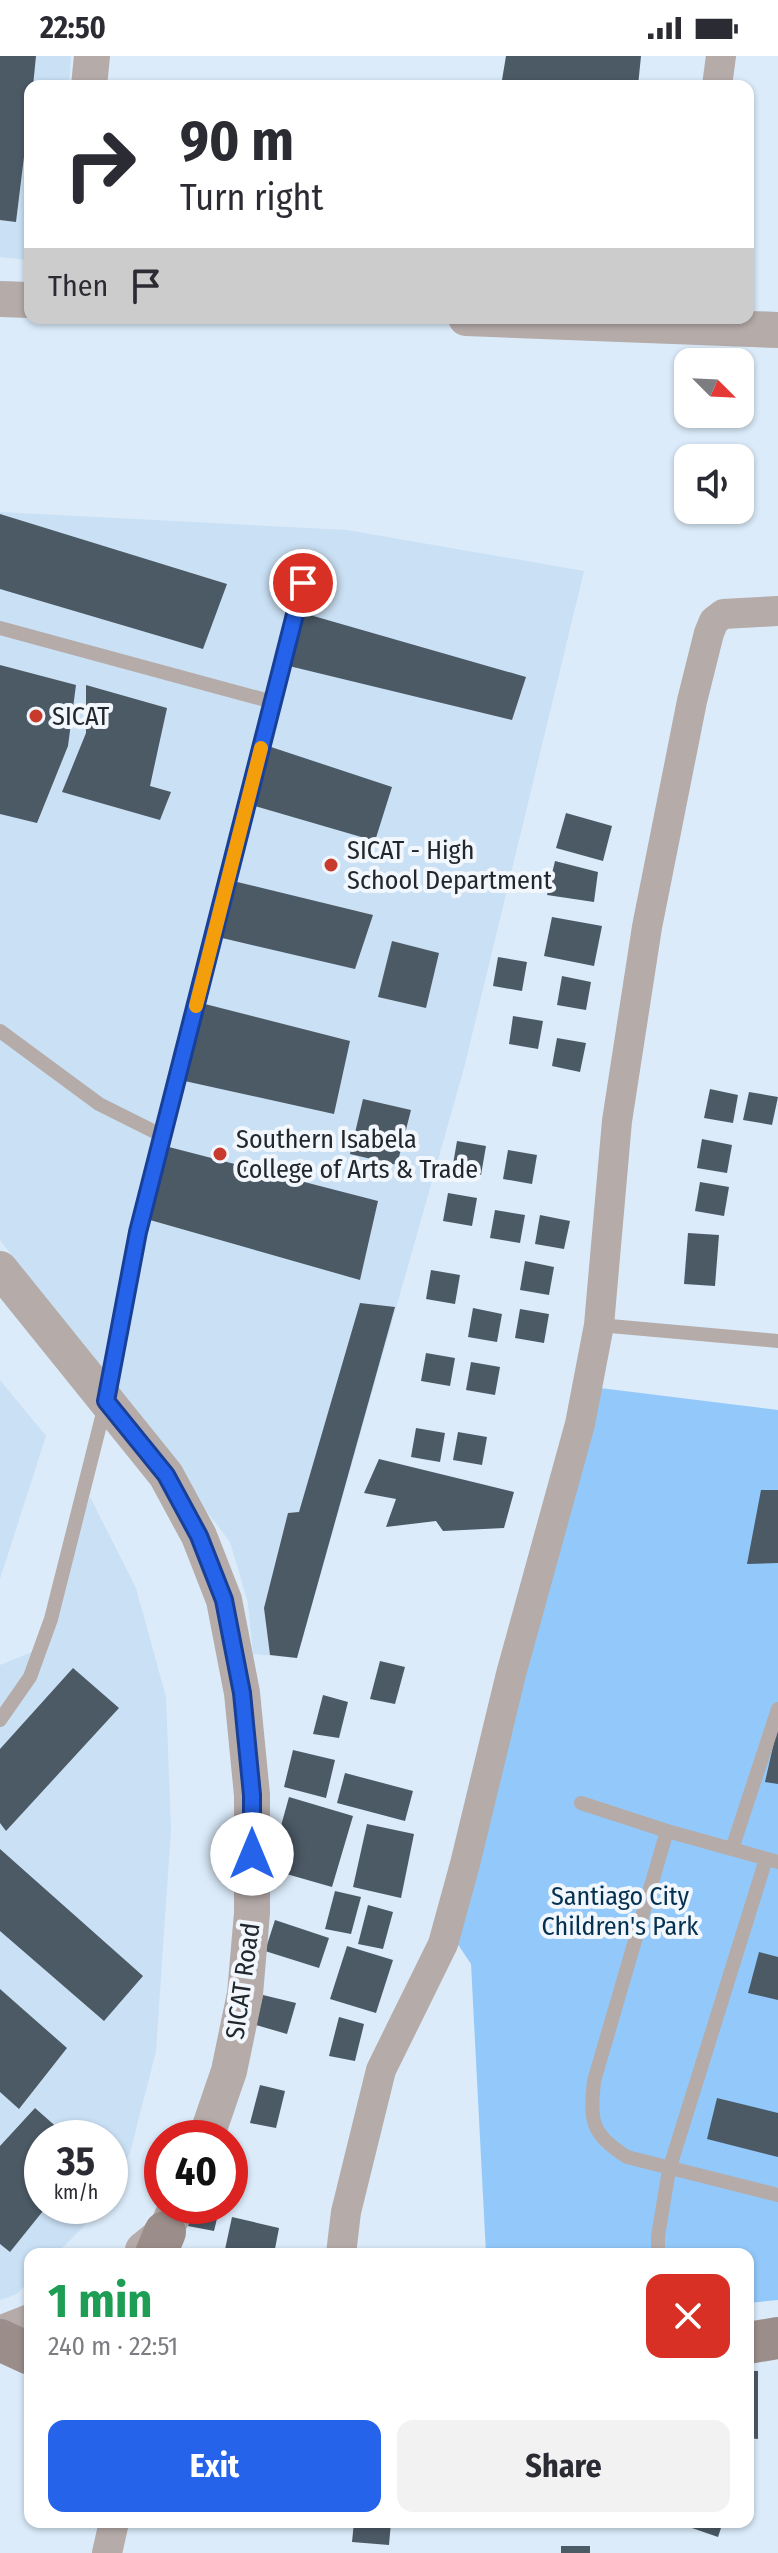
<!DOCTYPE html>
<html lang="en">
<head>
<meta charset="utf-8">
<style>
  :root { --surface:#fff; --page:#f2f2f3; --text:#2b2b33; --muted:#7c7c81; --accent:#2563eb }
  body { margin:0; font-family:"Fira Sans Condensed",sans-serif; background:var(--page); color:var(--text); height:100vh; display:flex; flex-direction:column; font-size:30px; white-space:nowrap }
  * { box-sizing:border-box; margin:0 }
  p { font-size:26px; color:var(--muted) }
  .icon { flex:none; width:44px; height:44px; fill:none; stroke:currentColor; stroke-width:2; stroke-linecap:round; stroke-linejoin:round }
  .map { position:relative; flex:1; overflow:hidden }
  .sheet { position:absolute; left:24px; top:2192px; width:730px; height:280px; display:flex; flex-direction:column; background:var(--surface); border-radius:16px; box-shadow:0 2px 6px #0004 }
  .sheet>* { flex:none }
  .hud { position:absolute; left:24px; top:24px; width:730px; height:244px; border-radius:16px; box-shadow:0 2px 6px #0004; background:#fff; color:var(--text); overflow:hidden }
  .needle { width:52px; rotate:114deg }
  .tools { position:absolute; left:674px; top:292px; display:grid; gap:16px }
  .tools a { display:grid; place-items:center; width:80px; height:80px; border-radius:16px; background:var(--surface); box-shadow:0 2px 6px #0004; font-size:40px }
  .speed { position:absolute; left:24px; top:2064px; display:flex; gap:16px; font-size:40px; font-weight:700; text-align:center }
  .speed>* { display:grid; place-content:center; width:104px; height:104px; border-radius:50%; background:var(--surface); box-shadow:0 2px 6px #0004; line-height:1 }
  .speed small { font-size:20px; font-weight:400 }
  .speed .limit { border:12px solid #d22; background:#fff; color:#111 }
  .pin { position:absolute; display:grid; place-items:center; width:68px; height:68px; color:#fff; margin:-34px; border:4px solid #fff; border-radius:50%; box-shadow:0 2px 8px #0007 }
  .me { position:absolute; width:88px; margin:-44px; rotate:0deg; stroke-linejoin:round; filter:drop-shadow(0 0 6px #0008) }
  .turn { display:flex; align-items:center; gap:28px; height:168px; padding:0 24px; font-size:36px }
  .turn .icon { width:104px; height:104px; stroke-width:2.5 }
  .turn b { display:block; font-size:56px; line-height:68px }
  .then { display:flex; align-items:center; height:76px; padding:0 24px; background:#0003; gap:16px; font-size:30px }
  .round { display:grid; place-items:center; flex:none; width:84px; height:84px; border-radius:16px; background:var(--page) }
  .headline { display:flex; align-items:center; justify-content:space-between; height:136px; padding:0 24px }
  h1 { font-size:48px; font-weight:700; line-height:60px; color:#1e9e55 }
  .primary-button { display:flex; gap:16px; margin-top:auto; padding:16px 24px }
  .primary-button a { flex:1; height:92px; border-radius:16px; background:var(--accent); color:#fff; font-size:32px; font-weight:700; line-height:92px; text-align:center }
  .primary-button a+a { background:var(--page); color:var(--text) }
  .status { display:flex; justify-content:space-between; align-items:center; height:56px; padding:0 40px; background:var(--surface); direction:ltr }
  .status svg { height:22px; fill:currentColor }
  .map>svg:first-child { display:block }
  .built { fill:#cae0f4 }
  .green { fill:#93c9fa }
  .building { fill:#4c5a66 }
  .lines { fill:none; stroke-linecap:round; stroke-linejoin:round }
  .service { stroke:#b5aba9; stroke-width:14 }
  .minor { stroke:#b5aba9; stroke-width:30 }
  .tertiary { stroke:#b5aba9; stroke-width:36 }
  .secondary { stroke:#9b8d8a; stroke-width:42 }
  .route-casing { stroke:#184099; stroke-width:20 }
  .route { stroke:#2563eb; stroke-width:14 }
  .slow { stroke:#f59e0b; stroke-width:14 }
  .poi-dot { fill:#c83b2c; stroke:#f1f7fd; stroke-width:3 }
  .labels { text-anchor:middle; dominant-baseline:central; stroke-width:8; stroke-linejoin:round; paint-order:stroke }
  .poi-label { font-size:26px; fill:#21272c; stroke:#f1f7fd; text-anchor:start }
  .park-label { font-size:26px; fill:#053150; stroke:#f1f7fd }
  .street-label { font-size:26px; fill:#21272c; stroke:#f1f7fd }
</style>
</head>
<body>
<div class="status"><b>22:50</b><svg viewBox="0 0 49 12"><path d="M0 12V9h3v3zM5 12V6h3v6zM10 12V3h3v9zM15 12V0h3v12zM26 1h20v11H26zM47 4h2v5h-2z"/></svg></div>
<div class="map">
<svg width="778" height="2497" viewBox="0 0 778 2497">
  <rect width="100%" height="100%" fill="#dbebfa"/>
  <!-- built -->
  <path class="built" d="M0,0H71L69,30H30V204L0,201Z
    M0,456L347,474L584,515L464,1012L297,1602L253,1598L248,1547L230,1486L0,1184Z
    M0,1324L46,1380L0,1523Z
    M90,1441L136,1532L166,1641L171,1773L156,1995L130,2097L110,2132V2082H42V2150H100L95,2159L56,2198H30V2224L17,2238L0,2244V1609L37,1594Z"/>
  <!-- green -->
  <path class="green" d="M592,1331L778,1354V2244L748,2247V2198H486L471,1908L453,1881Z"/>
  <!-- building -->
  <path class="building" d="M0,0H36L33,30H30V52L16,166L0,164Z
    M506,0H641L638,30H501Z
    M0,458L227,528L203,593L0,533Z
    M303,557L526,621L512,664L289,610Z
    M0,609L76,629L68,690L37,767L0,758Z
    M86,629L167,652L150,730L171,736L160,764L62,736L86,677Z
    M268,690L392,731L375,785L251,749Z
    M566,757L612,770L603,805L556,792Z
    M555,805L598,816L594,846L547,839Z
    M233,825L373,859L355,913L218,881Z
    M552,861L602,870L594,910L544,900Z
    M392,885L439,897L426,952L378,941Z
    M498,901L527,906L522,935L493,930Z
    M562,920L591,926L586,954L557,949Z
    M201,947L350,985L334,1058L180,1024Z
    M513,960L543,965L538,993L509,988Z
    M557,982L586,987L580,1016L552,1010Z
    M710,1033L738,1039L733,1067L704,1062Z
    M749,1036L778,1041L772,1069L743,1064Z
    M363,1043L411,1054L397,1109L350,1098Z
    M702,1083L732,1089L727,1117L697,1112Z
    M457,1085L486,1090L481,1119L452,1114Z
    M165,1090L378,1145L360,1224L143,1162Z
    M508,1094L537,1099L532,1128L503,1123Z
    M700,1126L729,1131L724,1160L695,1155Z
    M448,1137L477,1142L472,1170L443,1165Z
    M495,1154L525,1159L520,1187L490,1182Z
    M540,1159L570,1165L564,1193L535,1188Z
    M688,1177L719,1179L715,1230L684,1228Z
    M525,1205L554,1211L549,1239L520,1234Z
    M431,1214L460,1219L455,1248L426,1243Z
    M360,1247L395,1251L297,1602L270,1599L264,1552L288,1457L299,1456Z
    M473,1252L502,1258L497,1286L468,1281Z
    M520,1253L549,1258L544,1287L515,1282Z
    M426,1297L455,1302L450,1330L421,1325Z
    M471,1306L500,1311L495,1339L466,1334Z
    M416,1372L445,1377L440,1406L411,1401Z
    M458,1376L487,1381L482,1409L453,1404Z
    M379,1403L514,1436L504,1472L443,1475L436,1465L386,1471L396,1443L364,1437Z
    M761,1434H778V1507L747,1508Z
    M380,1605L405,1611L395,1648L370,1643Z
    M73,1612L119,1652L6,1775L0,1767V1693Z
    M323,1639L348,1646L339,1682L313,1678Z
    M777,1673H778V1728L765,1726Z
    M293,1694L335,1704L326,1742L284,1731Z
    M345,1717L413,1735L405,1765L337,1747Z
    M289,1741L353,1760L332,1831L269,1813Z
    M367,1768L414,1778L401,1842L353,1831Z
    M0,1793L143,1920L104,1965L0,1875Z
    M335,1835L361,1841L351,1878L325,1873Z
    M368,1849L393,1856L383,1893L358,1888Z
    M275,1864L329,1882L319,1912L265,1895Z
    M347,1890L393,1904L376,1957L330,1943Z
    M759,1896L778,1901V1944L748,1937Z
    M0,1933L67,1992L19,2053L0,2036Z
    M263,1939L296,1947L287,1978L256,1969Z
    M339,1961L364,1968L355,2005L329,2000Z
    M260,2029L285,2035L276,2072L250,2067Z
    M717,2042L778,2057V2101L707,2083Z
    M35,2052L69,2082H42V2150H47L10,2196L0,2188V2090Z
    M82,2067L98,2082H69Z
    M193,2150H220L214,2175L188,2170Z
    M232,2161L279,2172L274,2198H224Z
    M748,2315H758V2383L748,2382Z
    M354,2466H391L389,2489L352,2486Z
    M694,2466H723L718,2481L692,2472Z
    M561,2490H590V2497H561Z"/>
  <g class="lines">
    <!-- service -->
    <path class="service" d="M0,572L273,646
      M0,975L99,1048L163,1080
      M599,1269L778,1285
      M0,1664L30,1621L51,1563L106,1345L138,1176L303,527
      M581,1747L667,1775L778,1806
      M667,1775L594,2025C590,2067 591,2077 627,2101L778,2139
      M732,1793L778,1653
      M658,2198V2180L669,2114L766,1803"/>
    <!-- minor -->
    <path class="minor" d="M717,30L721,0
      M341,2198L346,2156L381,2014L443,1888L465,1808L511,1618L580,1368L599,1269L617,1065L647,871L692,645L709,577L714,565L723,558L778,555
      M107,2497L114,2466"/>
    <!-- tertiary -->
    <path class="tertiary" d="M89,30L92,0
      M0,243L30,244
      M466,262L778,274
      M0,1213L166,1419L199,1480L224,1544L242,1637L252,1739V1857L245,1938L229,2015L206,2082
      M143,2194L165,2176L177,2150
      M0,2278L30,2266"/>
    <!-- secondary -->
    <path class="secondary" d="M156,2198L165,2176
      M0,2284L30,2298
      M748,2287L778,2282"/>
  </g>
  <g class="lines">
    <defs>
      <path id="route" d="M252,1798V1739L242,1637L224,1544L199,1480L166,1419L106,1345L138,1176L303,527"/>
    </defs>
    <!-- route casing -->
    <use href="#route" class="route-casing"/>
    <!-- route -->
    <use href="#route" class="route"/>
    <!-- slow -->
    <path class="slow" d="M196,950L261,692"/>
  </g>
  <!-- markers -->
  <g class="poi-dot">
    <circle cx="36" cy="660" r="8"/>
    <circle cx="331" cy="809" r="8"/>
    <circle cx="220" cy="1098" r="8"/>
  </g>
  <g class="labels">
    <!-- poi labels -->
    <g class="poi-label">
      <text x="52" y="660">SICAT</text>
      <text x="347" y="794">SICAT - High<tspan x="347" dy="30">School Department</tspan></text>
      <text x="236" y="1083">Southern Isabela<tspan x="236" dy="30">College of Arts &amp; Trade</tspan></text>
    </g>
    <!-- park labels -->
    <g class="park-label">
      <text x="620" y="1840">Santiago City<tspan x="620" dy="30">Children's Park</tspan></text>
    </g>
    <!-- street labels -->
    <g class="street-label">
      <text transform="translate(243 1925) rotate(-82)">SICAT Road</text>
    </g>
  </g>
</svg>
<div class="tools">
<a><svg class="needle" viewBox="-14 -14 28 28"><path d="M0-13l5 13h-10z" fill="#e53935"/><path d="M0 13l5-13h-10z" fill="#7c7c81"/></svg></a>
<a><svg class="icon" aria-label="sound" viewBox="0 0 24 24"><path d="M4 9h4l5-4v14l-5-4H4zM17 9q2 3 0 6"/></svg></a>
</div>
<div class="speed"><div>35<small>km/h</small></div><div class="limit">40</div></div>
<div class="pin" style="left:303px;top:527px;background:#d93025"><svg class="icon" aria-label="arrive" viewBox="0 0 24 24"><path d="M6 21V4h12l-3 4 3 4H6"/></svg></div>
<svg class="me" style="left:252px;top:1798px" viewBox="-20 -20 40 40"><circle r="19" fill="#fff"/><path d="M0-13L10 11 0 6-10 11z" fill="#2563eb"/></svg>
<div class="hud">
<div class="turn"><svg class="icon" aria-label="right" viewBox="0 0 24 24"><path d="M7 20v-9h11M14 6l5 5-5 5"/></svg><div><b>90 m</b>Turn right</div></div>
<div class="then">Then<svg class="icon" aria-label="arrive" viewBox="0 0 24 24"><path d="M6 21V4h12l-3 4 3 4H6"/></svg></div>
</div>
<section class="sheet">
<div class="headline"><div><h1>1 min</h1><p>240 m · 22:51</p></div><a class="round" style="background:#d93025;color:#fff"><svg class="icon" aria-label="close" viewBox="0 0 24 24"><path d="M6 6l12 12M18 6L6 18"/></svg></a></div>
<div class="primary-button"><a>Exit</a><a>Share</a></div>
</section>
</div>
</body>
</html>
